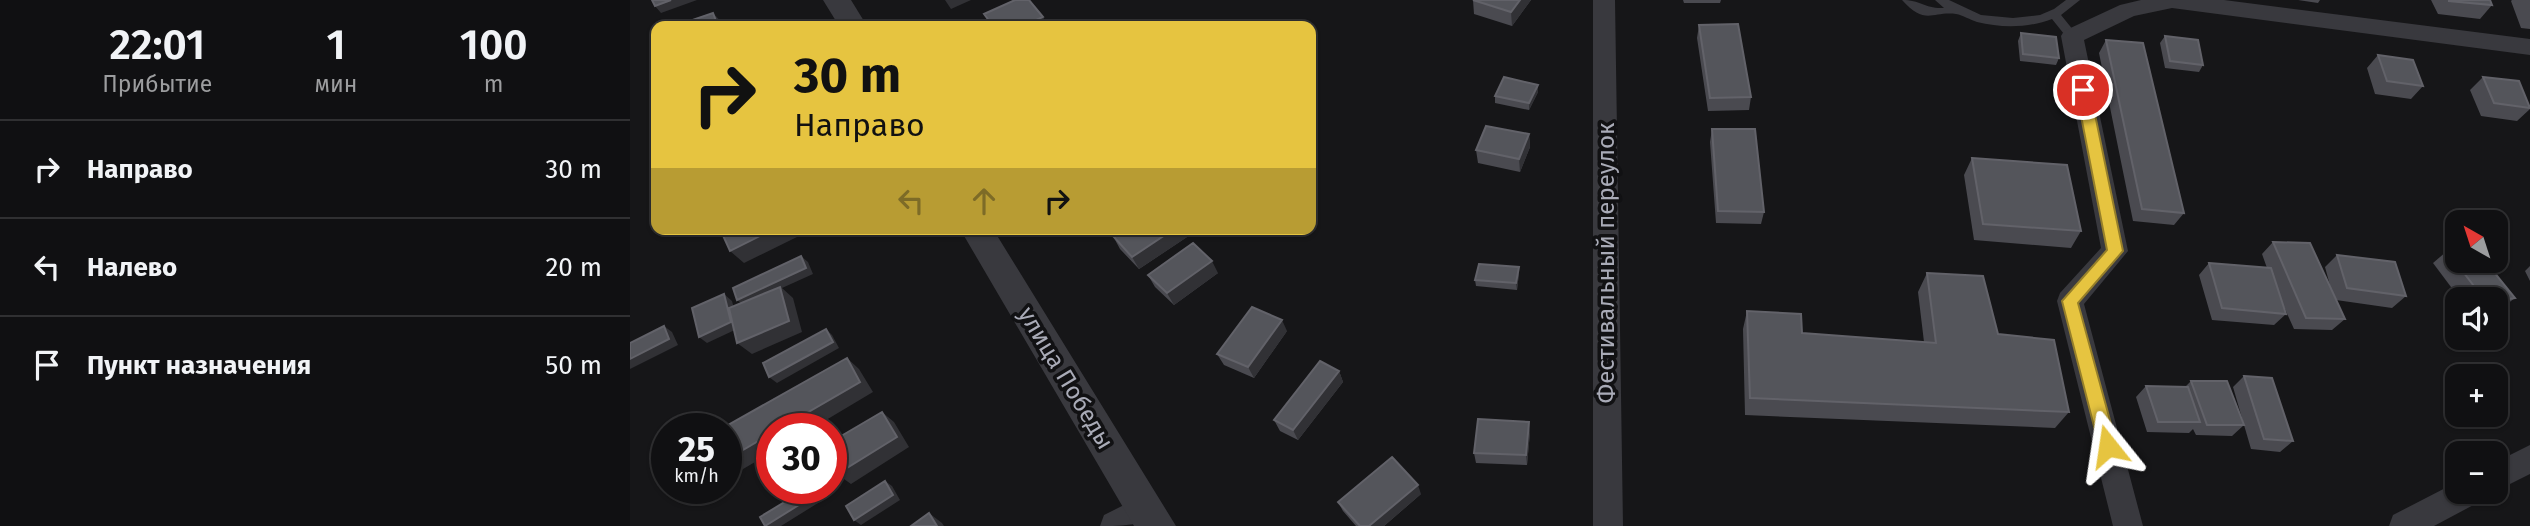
<!DOCTYPE html>
<html lang="ru">
<head>
<meta charset="utf-8">
<style>
  :root { --surface:#101012; --page:#19191b; --text:#f1f3f6; --muted:#9c9d9f; --line:#303032 }
  body { margin:0; font-family:"Fira Sans",sans-serif; background:var(--page); color:var(--text); height:100vh; display:flex; flex-direction:column; font-size:26px; white-space:nowrap }
  * { box-sizing:border-box; margin:0 }
  p { font-size:23px; color:var(--muted) }
  .icon { flex:none; width:38px; height:38px; fill:none; stroke:currentColor; stroke-width:2; stroke-linecap:round; stroke-linejoin:round }
  .map { position:relative; flex:1; overflow:hidden }
  .panel { display:flex; flex-direction:column; background:var(--surface); width:630px }
  .panel>* { flex:none }
  .banner { position:absolute; left:21px; top:21px; width:665px; height:214px; border-radius:14px; box-shadow:0 2px 5px #0004,0 0 0 2px var(--line); background:#e6c440; color:#111; overflow:hidden }
  .needle { width:46px; rotate:321deg }
  .buttons { position:absolute; left:1815px; top:210px; display:grid; gap:14px }
  .buttons a { display:grid; place-items:center; width:63px; height:63px; border-radius:14px; background:var(--surface); box-shadow:0 2px 5px #0004,0 0 0 2px var(--line); font-size:35px }
  .speed { position:absolute; left:21px; top:413px; display:flex; gap:14px; font-size:35px; font-weight:700; text-align:center }
  .speed>* { display:grid; place-content:center; width:91px; height:91px; border-radius:50%; background:var(--surface); box-shadow:0 2px 5px #0004,0 0 0 2px var(--line); line-height:1 }
  .speed small { font-size:18px; font-weight:400 }
  .speed .limit { border:10px solid #d22; background:#fff; color:#111 }
  .pin { position:absolute; display:grid; place-items:center; width:60px; height:60px; color:#fff; margin:-30px; border:4px solid #fff; border-radius:50%; box-shadow:0 2px 7px #0007 }
  .me { position:absolute; width:77px; margin:-38px; rotate:345deg; stroke-linejoin:round; filter:drop-shadow(0 0 5px #0008) }
  .turn { display:flex; align-items:center; gap:24px; height:147px; padding:0 28px; font-size:32px }
  .turn .icon { width:91px; height:91px; stroke-width:2.5 }
  .turn b { display:block; font-size:49px; line-height:60px }
  .lanes { display:flex; align-items:center; height:66px; padding:0 28px; background:#0003; justify-content:center; gap:35px; direction:ltr }
  .lanes .off { opacity:.35 }
  .eta { display:flex; justify-content:space-evenly; align-items:center; height:119px; text-align:center }
  .eta b { font-size:42px; font-weight:600; line-height:49px }
  ul { padding:0; list-style:none }
  li { display:flex; align-items:center; gap:21px; height:98px; padding:0 28px; border-top:2px solid var(--line) }
  li div { flex:1 }
  li b { display:block; font-size:26px }
  li em { font-style:normal }
  main { display:flex; flex:1; min-height:0 }
  .map>svg:first-child { display:block }
  .lines { fill:none; stroke-linecap:round; stroke-linejoin:round }
  .service { fill:#39393e; fill-rule:evenodd }
  .minor { fill:#39393e; fill-rule:evenodd }
  .tertiary { fill:#39393e; fill-rule:evenodd }
  .wall { fill:#4a4a50 }
  .shaded-wall { fill:#313135 }
  .building { fill:#54555b; stroke:#626269; stroke-width:2 }
  .route { fill:#e6c440; stroke:#967f2a; stroke-width:2 }
  .labels { text-anchor:middle; dominant-baseline:central; stroke-width:7; stroke-linejoin:round; paint-order:stroke }
  .street-label { font-size:24px; fill:#a9abb7; stroke:#111113 }
</style>
</head>
<body>
<main>
<section class="panel">
<div class="eta">
<div><b>22:01</b><p>Прибытие</p></div>
<div><b>1</b><p>мин</p></div>
<div><b>100</b><p>m</p></div>
</div>
<ul>
<li><svg class="icon" aria-label="right" viewBox="0 0 24 24"><path d="M7 20v-9h11M14 6l5 5-5 5"/></svg><div><b>Направо</b></div><em>30 m</em></li>
<li><svg class="icon" aria-label="left" viewBox="0 0 24 24"><path d="M17 20v-9H6M10 6l-5 5 5 5"/></svg><div><b>Налево</b></div><em>20 m</em></li>
<li><svg class="icon" aria-label="arrive" viewBox="0 0 24 24"><path d="M6 21V4h12l-3 4 3 4H6"/></svg><div><b>Пункт назначения</b></div><em>50 m</em></li>
</ul>
</section>
<div class="map">
<svg width="1900" height="526" viewBox="0 0 1900 526">
  <rect width="100%" height="100%" fill="#161618"/>
  <g class="lines">
    <!-- service -->
    <path class="service" d="M1272,0C1291,0 1295,9 1314,8L1305,0H1319L1351,15L1383,18L1410,15L1424,9L1436,0H1450L1431,15L1448,36L1446,39H1438L1422,19C1398,28 1371,28 1347,22C1340,20 1333,15 1326,14C1302,11 1295,26 1272,0Z"/>
    <!-- minor -->
    <path class="minor" d="M963,0H985L993,526H963Z
      M1511,0H1594L1900,39V55L1542,8L1504,16L1454,40L1498,251L1454,304L1513,526H1483L1427,301L1430,293L1471,248L1431,36L1434,31L1490,5Z
      M1900,445V474L1866,491V462Z
      M1827,482V492H1853L1849,502L1804,526H1759L1763,515Z
      M516,494L527,499L531,509C521,526 492,526 470,526L474,515Z"/>
    <!-- tertiary -->
    <path class="tertiary" d="M193,0H221L237,26H209Z
      M330,229H363L546,526H504Z"/>
  </g>
  <!-- wall -->
  <path class="wall" d="M843,0H901L882,26L844,14Z
    M1053,0H1091L1090,3H1054Z
    M1668,0H1690L1688,3Z
    M1801,0H1860L1862,5L1850,19L1808,14Z
    M1882,0H1900V29L1891,28L1881,1Z
    M1069,25L1121,97L1119,110L1078,111L1067,38Z
    M1391,33L1429,58L1426,65L1390,61L1388,41Z
    M1535,36L1573,65L1569,72L1535,68L1530,43Z
    M1476,40L1554,213L1544,225L1503,221L1469,53Z
    M1748,55L1793,86L1781,99L1745,94L1737,68Z
    M1853,77L1900,106V109L1887,121L1851,116L1840,90Z
    M908,92L899,110L865,103V96Z
    M1082,129L1134,212L1131,224L1086,223L1080,142Z
    M899,134L900,147L890,172L848,163L846,150Z
    M1342,158L1451,231L1441,248L1344,240L1334,175Z
    M494,229H561L563,233L509,269L490,249L483,236Z
    M1643,242L1701,289L1695,267L1707,255L1776,296L1762,308L1706,300L1715,319L1702,330L1664,329L1651,300L1656,314L1644,325L1582,320L1569,275L1579,263L1637,268L1632,254Z
    M1817,251L1885,298L1869,310H1866V299H1830L1803,263Z
    M1900,266V281L1895,271Z
    M889,267V273L887,290L846,286L845,280Z
    M588,273L544,305L525,287L518,275Z
    M1297,273L1368,334L1439,412L1425,428L1115,415L1113,329L1117,311L1172,333L1294,342L1288,292Z
    M657,331L624,378L594,365L587,354Z
    M709,371L713,382L668,440L650,431L644,420Z
    M1614,376L1663,441L1650,452L1621,449L1603,387Z
    M1561,381L1614,425L1602,436L1566,435L1563,429L1559,433L1517,432L1506,397L1516,386L1555,387Z
    M900,432L897,465L846,463L844,453Z
    M791,494L754,526H726L713,511L708,502Z"/>
  <!-- shaded-wall -->
  <path class="shaded-wall" d="M41,0H67L31,13L25,6Z
    M315,0H341L321,9Z
    M890,0H901L882,26L881,12Z
    M83,13L95,26H88Z
    M413,17L418,26H393Z
    M908,85V92L899,110V103Z
    M899,134L900,147L890,172L889,159Z
    M75,229H90L80,234Z
    M144,229H168L171,235L114,263L100,251Z
    M544,229H561L563,233L509,269L502,257Z
    M171,256L178,262L183,274L152,288L163,298L172,332L122,354L107,343L115,306L107,300Z
    M582,261L588,273L544,305L537,293Z
    M889,267V273L887,290L886,283Z
    M94,294L102,301L109,328L77,343L69,337Z
    M652,320L657,331L624,378L618,367Z
    M34,326L42,332L48,345L0,369V359Z
    M196,329L202,335L209,348L147,383L139,377Z
    M217,358L229,369L243,392L181,429H149Z
    M709,371L713,382L668,440L663,430Z
    M252,412L264,422L279,447L221,484L207,474Z
    M899,422L900,432L897,465L896,455Z
    M142,433V452L96,479V460Z
    M255,481L262,486L270,500L231,525L224,520Z
    M788,485L791,494L754,526H739Z
    M176,489L183,494L188,503L151,526H135Z
    M299,513L312,523L314,526H307Z"/>
  <!-- building -->
  <path class="building" d="M22,0H41L25,6Z
    M385,0H399L413,17L393,26H363L354,14Z
    M843,0H890L881,12Z
    M1819,0H1860L1862,5L1819,1Z
    M83,13L88,26H45Z
    M1108,24L1121,97L1080,98L1069,25Z
    M1391,33L1426,37L1429,58L1393,54Z
    M1535,36L1568,40L1573,65L1540,61Z
    M1476,40L1513,43L1554,213L1512,209Z
    M1748,55L1783,60L1793,86L1757,81Z
    M874,77L908,85L899,103L865,96Z
    M1853,77L1889,81L1900,108L1864,103Z
    M856,126L899,134L889,159L846,150Z
    M1082,129H1125L1134,212L1088,211Z
    M1342,158L1437,165L1451,231L1353,224Z
    M96,229H144L100,251L91,231Z
    M494,229H544L502,257L483,236Z
    M1643,242L1680,243L1715,319L1676,318Z
    M563,243L582,261L537,293L518,275Z
    M1827,249V261H1855L1885,298L1866,301V299H1854L1817,251Z
    M1707,255L1765,262L1776,296L1717,288Z
    M171,256L176,268L107,300L103,288Z
    M1579,263L1641,268L1656,314L1592,308Z
    M849,264L889,267L886,283L845,280Z
    M1297,273L1353,276L1368,334L1424,340L1439,412L1120,398L1117,311L1171,314L1172,333L1306,343Z
    M150,287L159,321L107,343L99,308Z
    M94,294L101,322L69,337L62,308Z
    M622,307L652,320L618,367L587,354Z
    M34,326L39,339L0,359V343Z
    M196,329L203,342L139,377L133,363Z
    M217,358L230,382L149,429H142V433L96,460V429H91Z
    M690,361L709,371L663,430L644,420Z
    M1614,376L1642,378L1663,441L1634,439Z
    M1561,381H1597L1614,425H1577Z
    M1516,386L1558,387L1570,422H1528Z
    M252,412L267,437L207,474L201,464V442Z
    M848,419L899,422L896,455L844,453Z
    M762,457L788,485L739,526H730L708,502Z
    M255,481L263,495L224,520L216,506Z
    M176,489L180,498L135,526L130,517Z
    M299,513L307,526H281Z"/>
  <!-- route -->
  <path class="route" d="M1453,85L1460,90L1493,251L1448,303L1487,446L1484,452L1478,454L1472,452L1469,446L1432,301L1477,250L1446,90Z"/>
  <g class="labels">
    <!-- street labels -->
    <g class="street-label">
      <text transform="translate(976 263) rotate(-90)">Фестивальный переулок</text>
      <text transform="translate(436 378) rotate(59)">улица Победы</text>
    </g>
  </g>
</svg>
<div class="buttons">
<a><svg class="needle" viewBox="-14 -14 28 28"><path d="M0-13l5 13h-10z" fill="#e53935"/><path d="M0 13l5-13h-10z" fill="#9c9d9f"/></svg></a>
<a><svg class="icon" aria-label="sound" viewBox="0 0 24 24"><path d="M4 9h4l5-4v14l-5-4H4zM17 9q2 3 0 6"/></svg></a>
<a>+</a>
<a>−</a>
</div>
<div class="speed"><div>25<small>km/h</small></div><div class="limit">30</div></div>
<div class="pin" style="left:1453px;top:90px;background:#d93025"><svg class="icon" aria-label="arrive" viewBox="0 0 24 24"><path d="M6 21V4h12l-3 4 3 4H6"/></svg></div>
<svg class="me" style="left:1478px;top:446px" viewBox="-20 -20 40 40"><path d="M0-17L14 15 0 8-14 15z" fill="#e6c440" stroke="#fff" stroke-width="4"/></svg>
<div class="banner">
<div class="turn"><svg class="icon" aria-label="right" viewBox="0 0 24 24"><path d="M7 20v-9h11M14 6l5 5-5 5"/></svg><div><b>30 m</b>Направо</div></div>
<div class="lanes"><svg class="icon off" aria-label="left" viewBox="0 0 24 24"><path d="M17 20v-9H6M10 6l-5 5 5 5"/></svg><svg class="icon off" aria-label="ahead" viewBox="0 0 24 24"><path d="M12 20V5M6 11l6-6 6 6"/></svg><svg class="icon" aria-label="right" viewBox="0 0 24 24"><path d="M7 20v-9h11M14 6l5 5-5 5"/></svg></div>
</div>
</div>
</main>
</body>
</html>
